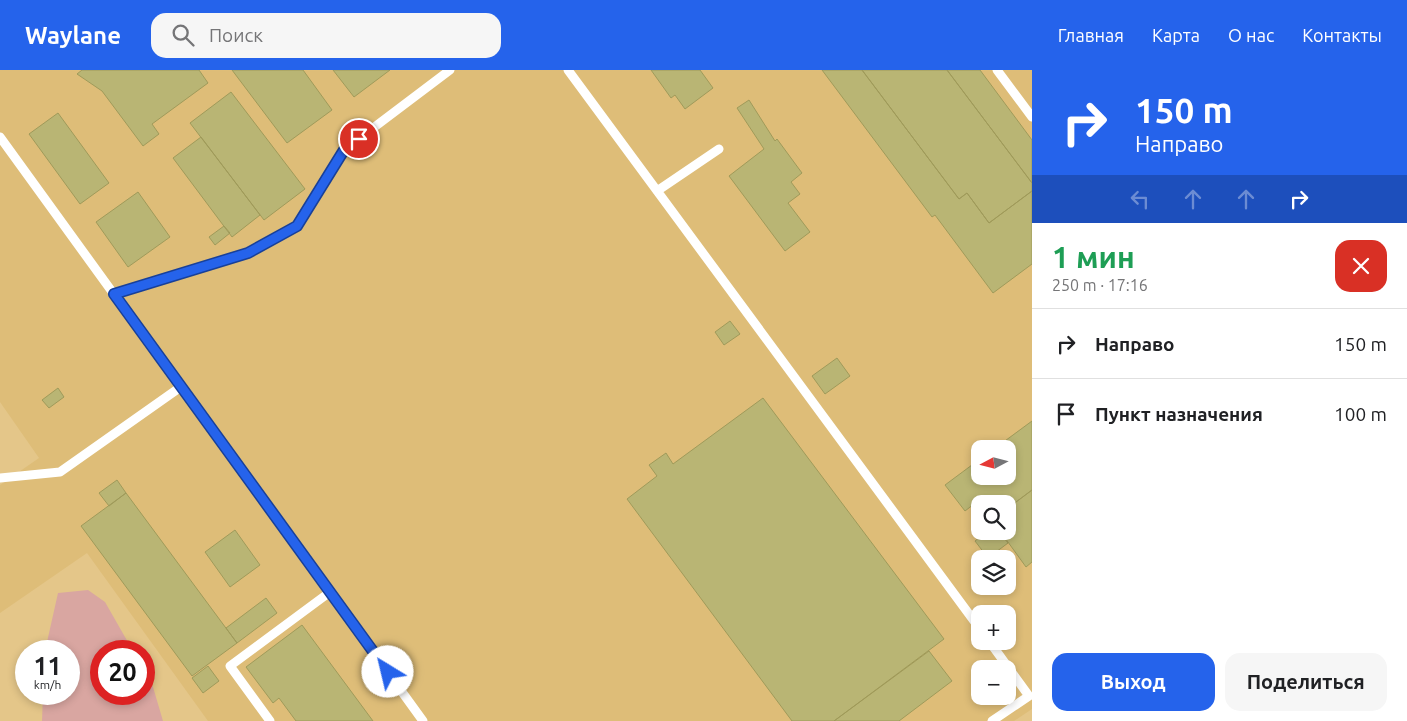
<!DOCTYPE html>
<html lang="ru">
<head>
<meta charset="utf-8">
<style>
  :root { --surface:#fff; --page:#f6f6f6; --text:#202124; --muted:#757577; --line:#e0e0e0; --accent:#2563eb }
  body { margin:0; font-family:Ubuntu,sans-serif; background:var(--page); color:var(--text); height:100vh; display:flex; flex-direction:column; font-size:19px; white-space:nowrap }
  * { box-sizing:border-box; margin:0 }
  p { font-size:16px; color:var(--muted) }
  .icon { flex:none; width:28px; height:28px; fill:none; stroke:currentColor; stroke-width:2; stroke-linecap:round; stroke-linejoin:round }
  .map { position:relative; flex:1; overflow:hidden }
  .details { display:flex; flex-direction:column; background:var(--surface); width:375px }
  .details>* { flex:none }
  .top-card { background:#2563eb; color:#fff; overflow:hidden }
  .needle { width:32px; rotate:263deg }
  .tools { position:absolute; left:971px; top:370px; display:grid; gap:10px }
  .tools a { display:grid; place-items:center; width:45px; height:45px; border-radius:10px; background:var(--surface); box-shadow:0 2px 8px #0003; font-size:25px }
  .speed { position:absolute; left:15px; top:570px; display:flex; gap:10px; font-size:25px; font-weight:700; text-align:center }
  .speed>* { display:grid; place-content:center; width:65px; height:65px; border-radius:50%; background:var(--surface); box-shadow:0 2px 8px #0003; line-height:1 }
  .speed small { font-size:12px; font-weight:400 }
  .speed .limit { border:8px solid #d22; background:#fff; color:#111 }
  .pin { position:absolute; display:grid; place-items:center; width:42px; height:42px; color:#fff; margin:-21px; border:2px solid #fff; border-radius:50%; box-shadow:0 1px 5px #0007 }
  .me { position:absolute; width:55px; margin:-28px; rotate:324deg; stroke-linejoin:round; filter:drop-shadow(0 0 4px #0008) }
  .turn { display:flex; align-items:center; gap:18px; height:105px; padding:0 20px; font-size:22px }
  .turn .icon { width:65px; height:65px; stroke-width:2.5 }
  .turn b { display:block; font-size:35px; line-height:42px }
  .lanes { display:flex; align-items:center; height:48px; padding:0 20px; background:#0003; justify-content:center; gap:25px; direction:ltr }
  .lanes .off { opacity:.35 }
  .round { display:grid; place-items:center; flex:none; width:52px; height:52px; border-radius:15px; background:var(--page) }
  .overview { display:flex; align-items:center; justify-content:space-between; height:85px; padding:0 20px }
  h1 { font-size:30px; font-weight:700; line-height:38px; color:#1e9e55 }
  .button { display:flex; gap:10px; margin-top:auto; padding:10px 20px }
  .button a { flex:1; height:58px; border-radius:15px; background:var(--accent); color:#fff; font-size:20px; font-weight:700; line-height:58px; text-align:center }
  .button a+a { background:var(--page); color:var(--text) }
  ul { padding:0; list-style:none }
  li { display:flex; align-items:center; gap:15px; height:70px; padding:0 20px; border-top:1px solid var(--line) }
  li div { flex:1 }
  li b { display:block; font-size:19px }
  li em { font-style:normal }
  header { display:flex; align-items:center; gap:30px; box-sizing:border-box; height:70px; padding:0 25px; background:var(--accent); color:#fff }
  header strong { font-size:24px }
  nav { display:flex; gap:28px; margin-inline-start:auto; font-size:18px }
  .search { width:350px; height:45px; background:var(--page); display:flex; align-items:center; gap:12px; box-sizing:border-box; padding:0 18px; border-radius:15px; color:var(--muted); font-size:19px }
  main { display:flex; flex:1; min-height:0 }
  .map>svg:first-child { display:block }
  .built { fill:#debd78; fill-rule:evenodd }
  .green { fill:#d9a6a1 }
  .building { fill:#b9b574; stroke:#9f9a5a }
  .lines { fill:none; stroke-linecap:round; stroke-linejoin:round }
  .service { stroke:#fff; stroke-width:9 }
  .route-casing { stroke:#184099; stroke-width:12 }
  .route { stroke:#2563eb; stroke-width:9 }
</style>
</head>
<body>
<header>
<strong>Waylane</strong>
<div class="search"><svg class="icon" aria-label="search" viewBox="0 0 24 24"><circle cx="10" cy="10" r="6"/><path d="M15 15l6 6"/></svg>Поиск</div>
<nav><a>Главная</a><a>Карта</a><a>О нас</a><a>Контакты</a></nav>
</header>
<main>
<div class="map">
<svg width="1032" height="651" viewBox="0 0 1032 651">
  <rect width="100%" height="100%" fill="#e4c689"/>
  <!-- built -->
  <path class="built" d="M0,0H1032V639L1014,651H208L87,483L0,543V415L39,388L0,332ZM980,379H1008V406H980ZM980,434H1008V461H980ZM980,489H1008V516H980ZM980,544H1008V571H980ZM980,599H1008V626H980Z"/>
  <!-- green -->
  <path class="green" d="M88,520L105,532L133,581H101V624H144V601L153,617L163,651H42L43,624H69V581H45L58,523Z"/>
  <!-- building -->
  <path class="building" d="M82,0H199L208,13L152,54L159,64L143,76L102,21L77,4Z
    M232,0H303L332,40L287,73Z
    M333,0H390L354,27Z
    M651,0H700L713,18L685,39L675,25L671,28Z
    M822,0H862L959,129L967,123L989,153L1032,121V194L993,223L935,145L932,147Z
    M862,0H947L1032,113V121L989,153L967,123L959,129Z
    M947,0H980L1032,70V113Z
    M231,22L305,119L264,150L190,53Z
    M749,30L775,71L777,69L802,103L791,112L800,124L788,133L810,162L785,181L729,106L764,79L737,38Z
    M58,43L109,113L80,134L29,64Z
    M201,67L260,145L232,167L173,88Z
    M138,122L170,167L128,197L96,152Z
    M224,156L230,163L215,175L209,167Z
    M730,251L740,264L724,275L715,262Z
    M837,288L850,306L825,324L812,306Z
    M58,318L64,327L49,338L42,330Z
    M763,328L944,569L834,651H792L627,429L657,406L649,395L666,383L673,394Z
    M1032,351V420L1008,438V434H980L978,431L965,441L945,415L980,389V406H1008V379H994Z
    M117,410L126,423L109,436L99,423Z
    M1032,420V492L1026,497L1000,461H1008V438Z
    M126,423L237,573L192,606L81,456Z
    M235,460L260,495L230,517L205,482Z
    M988,461H998L1008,473L988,488L975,471Z
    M266,528L277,543L237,573L226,558Z
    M302,555L373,651H296L279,628L273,633L246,597Z
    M929,581L952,611L899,651H834Z
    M208,596L219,611L203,623L192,608Z"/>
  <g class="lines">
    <!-- service -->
    <path class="service" d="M568,0L980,559
      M997,0L1032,47
      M0,67L423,651
      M657,121L719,79
      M115,224L248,183L297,156L344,80L450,0
      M0,408L60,402L182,316
      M989,571L1029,626L992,651
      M270,651L230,596L330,522"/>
  </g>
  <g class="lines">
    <defs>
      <path id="route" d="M359,69L344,80L297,156L248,183L114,224L388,602"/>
    </defs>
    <!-- route casing -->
    <use href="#route" class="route-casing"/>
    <!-- route -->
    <use href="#route" class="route"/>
  </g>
</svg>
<div class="tools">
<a><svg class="needle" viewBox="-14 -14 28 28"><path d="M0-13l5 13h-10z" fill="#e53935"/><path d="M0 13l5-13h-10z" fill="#757577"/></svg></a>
<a><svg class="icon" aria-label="search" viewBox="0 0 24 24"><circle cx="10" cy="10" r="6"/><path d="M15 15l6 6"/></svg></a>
<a><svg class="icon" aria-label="layers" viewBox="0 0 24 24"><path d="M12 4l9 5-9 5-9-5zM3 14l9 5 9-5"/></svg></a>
<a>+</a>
<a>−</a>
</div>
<div class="speed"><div>11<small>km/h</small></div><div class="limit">20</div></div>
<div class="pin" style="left:359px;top:69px;background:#d93025"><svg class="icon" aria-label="arrive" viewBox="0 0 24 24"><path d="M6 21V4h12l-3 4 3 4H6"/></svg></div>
<svg class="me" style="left:388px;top:602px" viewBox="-20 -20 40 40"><circle r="19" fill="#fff"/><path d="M0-13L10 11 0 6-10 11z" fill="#2563eb"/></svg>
</div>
<section class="details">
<div class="top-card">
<div class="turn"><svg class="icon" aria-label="right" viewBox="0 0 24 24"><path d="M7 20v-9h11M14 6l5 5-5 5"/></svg><div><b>150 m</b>Направо</div></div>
<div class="lanes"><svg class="icon off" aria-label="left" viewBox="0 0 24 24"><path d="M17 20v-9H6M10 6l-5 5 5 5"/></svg><svg class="icon off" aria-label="ahead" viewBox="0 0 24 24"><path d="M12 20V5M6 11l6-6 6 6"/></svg><svg class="icon off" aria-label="ahead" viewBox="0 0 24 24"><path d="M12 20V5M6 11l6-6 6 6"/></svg><svg class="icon" aria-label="right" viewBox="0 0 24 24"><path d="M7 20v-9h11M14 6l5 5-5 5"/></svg></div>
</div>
<div class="overview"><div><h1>1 мин</h1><p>250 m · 17:16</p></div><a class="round" style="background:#d93025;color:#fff"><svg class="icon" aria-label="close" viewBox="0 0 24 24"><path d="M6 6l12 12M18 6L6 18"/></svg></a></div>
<ul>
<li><svg class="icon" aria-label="right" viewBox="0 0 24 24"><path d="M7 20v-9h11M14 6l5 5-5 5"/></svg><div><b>Направо</b></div><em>150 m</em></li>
<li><svg class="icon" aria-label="arrive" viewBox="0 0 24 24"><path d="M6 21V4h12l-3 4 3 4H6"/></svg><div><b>Пункт назначения</b></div><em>100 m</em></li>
</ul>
<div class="button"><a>Выход</a><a>Поделиться</a></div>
</section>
</main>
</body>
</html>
